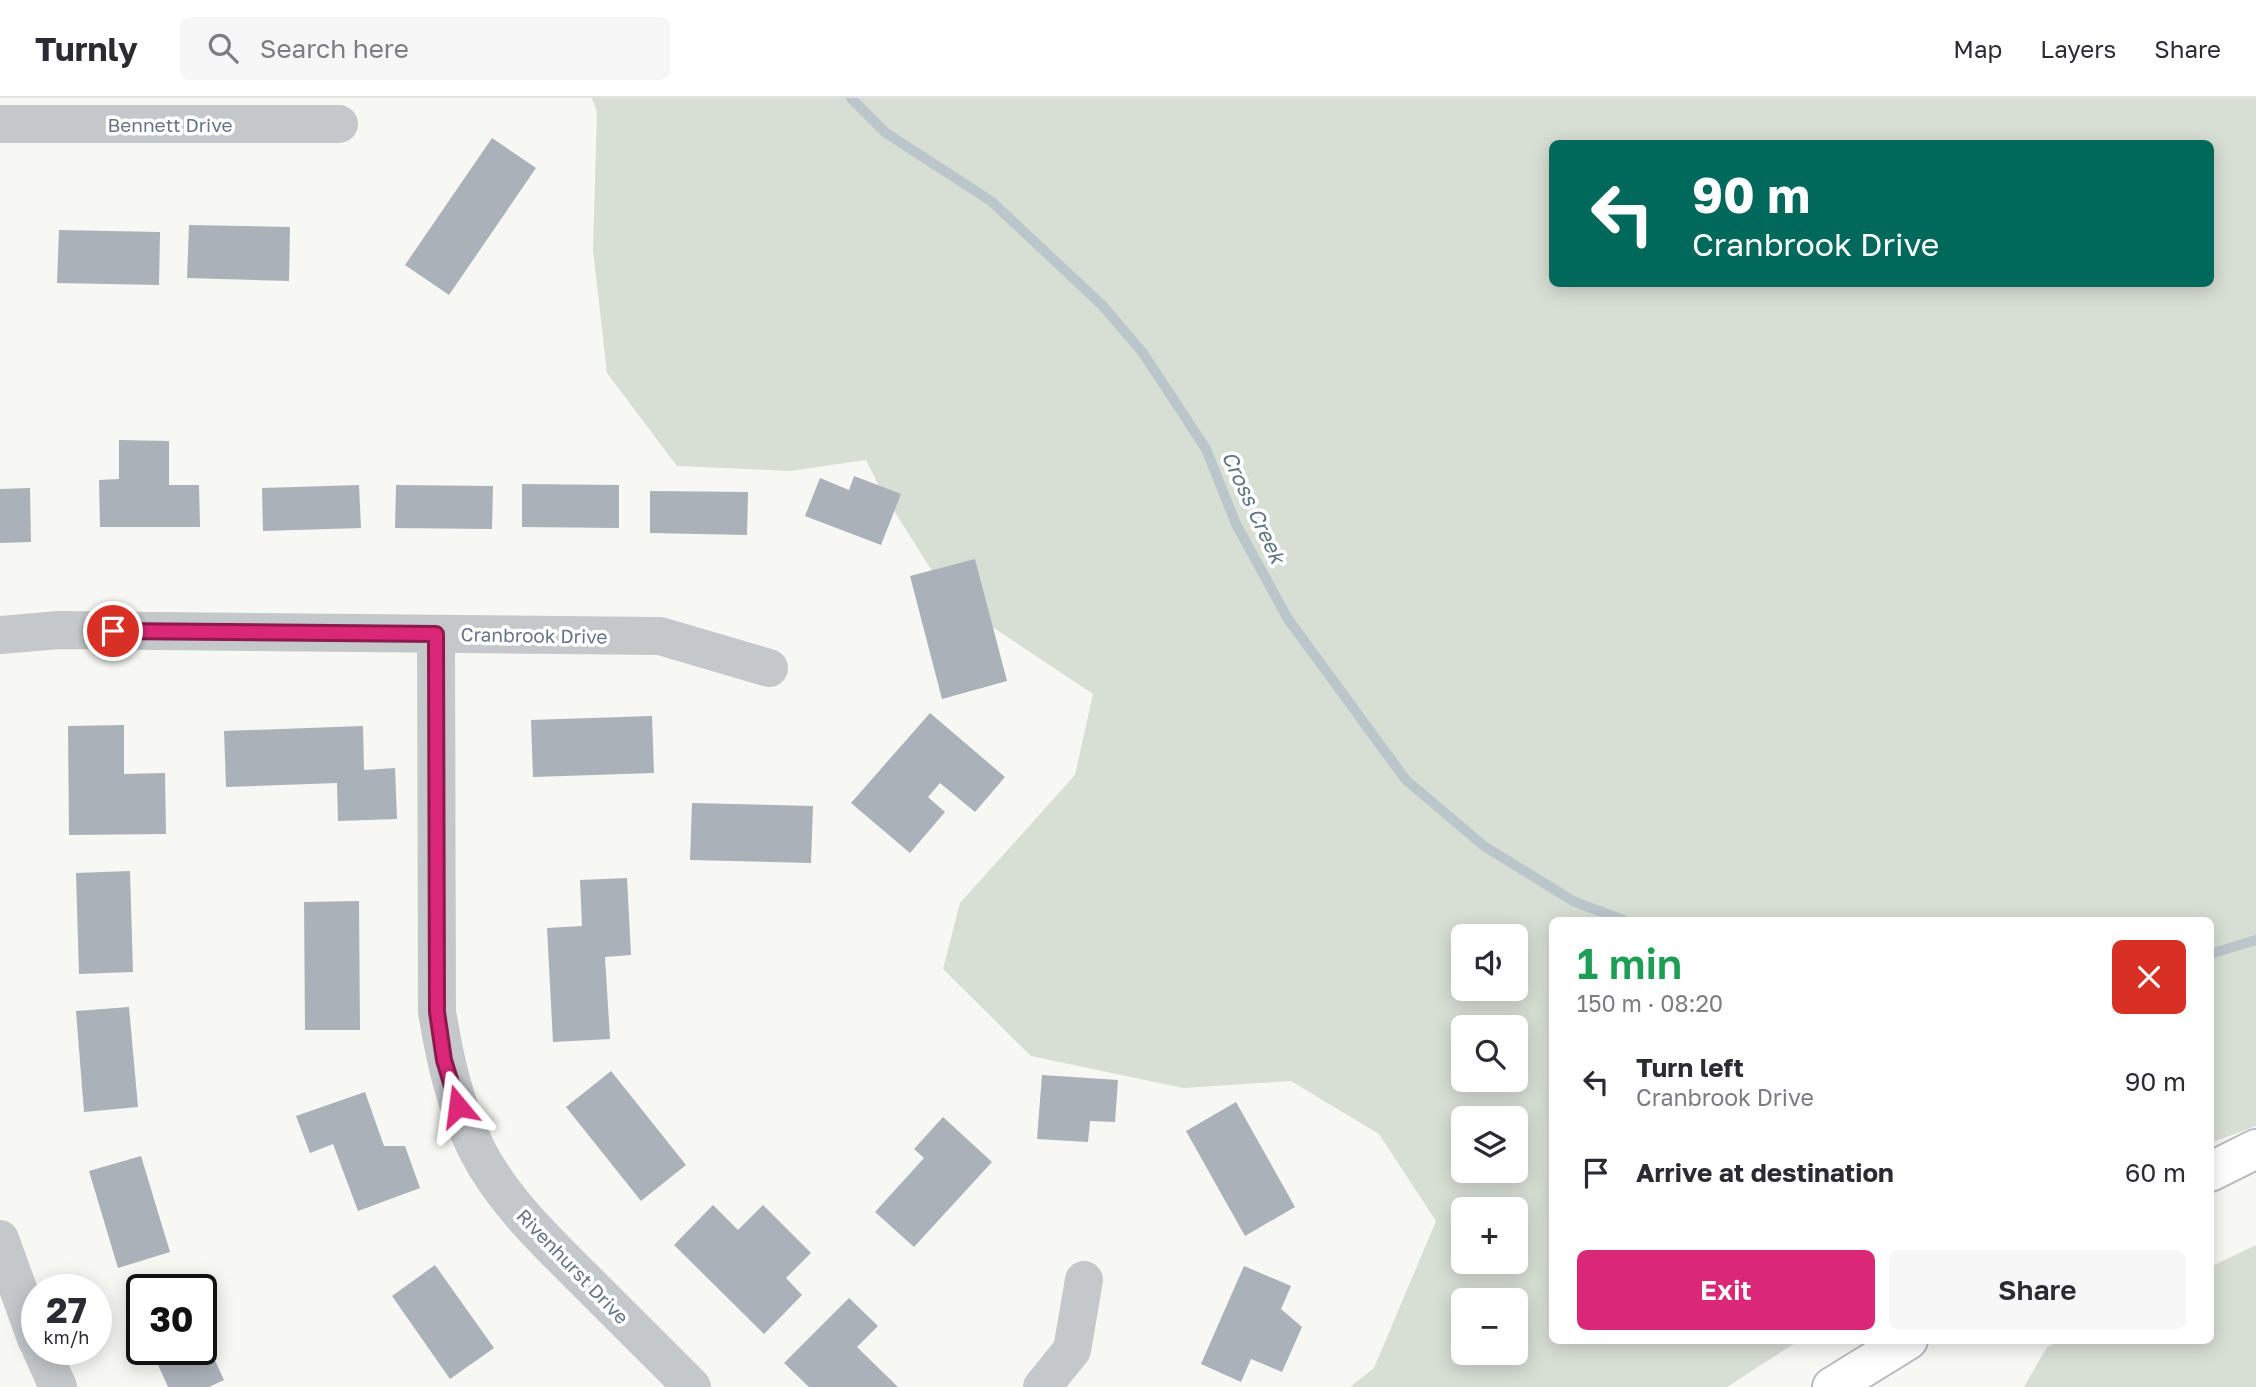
<!DOCTYPE html>
<html lang="en">
<head>
<meta charset="utf-8">
<style>
  :root { --surface:#fff; --page:#f7f7f7; --text:#2b2b33; --muted:#7c7c81; --line:#e1e1e2; --accent:#db2777 }
  body { margin:0; font-family:"Golos Text",sans-serif; background:var(--page); color:var(--text); height:100vh; display:flex; flex-direction:column; font-size:26px; white-space:nowrap }
  * { box-sizing:border-box; margin:0 }
  p { font-size:23px; color:var(--muted) }
  .icon { flex:none; width:38px; height:38px; fill:none; stroke:currentColor; stroke-width:2; stroke-linecap:round; stroke-linejoin:round }
  .map { position:relative; flex:1; overflow:hidden }
  .sheet { position:absolute; left:1549px; top:819px; width:665px; height:427px; display:flex; flex-direction:column; background:var(--surface); border-radius:10px; box-shadow:0 4px 18px #0003 }
  .sheet>* { flex:none }
  .banner { position:absolute; left:1549px; top:42px; width:665px; height:147px; border-radius:10px; box-shadow:0 4px 18px #0003; background:#00695c; color:#fff; overflow:hidden }
  .tools { position:absolute; left:1451px; top:826px; display:grid; gap:14px }
  .tools a { display:grid; place-items:center; width:77px; height:77px; border-radius:10px; background:var(--surface); box-shadow:0 4px 18px #0003; font-size:35px }
  .speed { position:absolute; left:21px; top:1176px; display:flex; gap:14px; font-size:35px; font-weight:700; text-align:center }
  .speed>* { display:grid; place-content:center; width:91px; height:91px; border-radius:50%; background:var(--surface); box-shadow:0 4px 18px #0003; line-height:1 }
  .speed small { font-size:18px; font-weight:400 }
  .speed .limit { border:4px solid #111; border-radius:10px; background:#fff; color:#111 }
  .pin { position:absolute; display:grid; place-items:center; width:60px; height:60px; color:#fff; margin:-30px; border:4px solid #fff; border-radius:50%; box-shadow:0 2px 7px #0007 }
  .me { position:absolute; width:77px; margin:-38px; rotate:344deg; stroke-linejoin:round; filter:drop-shadow(0 0 5px #0008) }
  .turn { display:flex; align-items:center; gap:24px; height:147px; padding:0 28px; font-size:32px }
  .turn .icon { width:91px; height:91px; stroke-width:2.5 }
  .turn b { display:block; font-size:49px; line-height:60px }
  .round { display:grid; place-items:center; flex:none; width:74px; height:74px; border-radius:10px; background:var(--page) }
  .summary { display:flex; align-items:center; justify-content:space-between; height:119px; padding:0 28px }
  h1 { font-size:42px; font-weight:600; line-height:52px; color:#1e9e55 }
  .cta { display:flex; gap:14px; margin-top:auto; padding:14px 28px }
  .cta a { flex:1; height:80px; border-radius:10px; background:var(--accent); color:#fff; font-size:28px; font-weight:600; line-height:80px; text-align:center }
  .cta a+a { background:var(--page); color:var(--text) }
  ul { padding:0; list-style:none }
  li { display:flex; align-items:center; gap:21px; height:91px; padding:0 28px }
  li div { flex:1 }
  li b { display:block; font-size:26px }
  li em { font-style:normal }
  header { display:flex; align-items:center; gap:42px; box-sizing:border-box; height:98px; padding:0 35px; background:var(--surface); border-bottom:2px solid var(--line) }
  header strong { font-size:33px }
  nav { display:flex; gap:38px; margin-inline-start:auto; font-size:24px }
  .search { width:490px; height:63px; background:var(--page); display:flex; align-items:center; gap:18px; box-sizing:border-box; padding:0 24px; border-radius:10px; color:var(--muted); font-size:26px }
  .map>svg:first-child { display:block }
  .green { fill:#d7ded4; fill-rule:evenodd }
  .lines { fill:none; stroke-linecap:round; stroke-linejoin:round }
  .stream { stroke:#bbc6cb; stroke-width:10 }
  .building { fill:#aab1b8 }
  .major-casing { stroke:#b7bbbf; stroke-width:42 }
  .minor { stroke:#c4c8cb; stroke-width:38 }
  .major { stroke:#fff; stroke-width:38 }
  .route-casing { stroke:#8e194d; stroke-width:18 }
  .route { stroke:#db2777; stroke-width:12 }
  .labels { text-anchor:middle; dominant-baseline:central; stroke-width:7; stroke-linejoin:round; paint-order:stroke }
  .street-label { font-size:19px; fill:#647586; stroke:#fff }
  .water-label { font-size:21px; font-style:italic; fill:#607782; stroke:#fff }
</style>
</head>
<body>
<header>
<strong>Turnly</strong>
<div class="search"><svg class="icon" aria-label="search" viewBox="0 0 24 24"><circle cx="10" cy="10" r="6"/><path d="M15 15l6 6"/></svg>Search here</div>
<nav><a>Map</a><a>Layers</a><a>Share</a></nav>
</header>
<div class="map">
<svg width="2256" height="1289" viewBox="0 0 2256 1289">
  <rect width="100%" height="100%" fill="#f7f7f3"/>
  <!-- green -->
  <path class="green" d="M592,0H2256V1028L2210,1045V822H1552V1242L1798,1243L1727,1289H1350L1374,1270L1436,1123L1379,1036L1291,983L1183,990L1031,958L943,871L960,805L1075,677L1093,596L949,500L881,392L866,362L790,373L677,368L607,275L593,152L597,14ZM1552,46H2210V186H1552ZM1463,838H1516V891H1463ZM1463,929H1516V982H1463ZM1463,1020H1516V1073H1463ZM1463,1111H1516V1164H1463ZM1463,1202H1516V1255H1463Z
    M2256,1147V1289H2024L2047,1249L2060,1243L2210,1242V1169Z"/>
  <g class="lines">
    <!-- stream -->
    <path class="stream" d="M851,0L886,35L991,103L1103,208L1143,255L1206,351L1236,426L1288,521L1406,682L1484,748L1573,803L1623,822
      M2210,856L2256,842"/>
  </g>
  <!-- building -->
  <path class="building" d="M492,40L536,70L449,197L405,167Z
    M189,127L290,129L289,183L187,180Z
    M59,132L160,134L159,187L57,185Z
    M119,342L169,343V387H199L200,429H100L99,382L119,381Z
    M854,378L901,396L881,447L805,418L820,380L849,392Z
    M522,386L619,387V430L522,429Z
    M359,387L361,430L263,433L262,390Z
    M396,387L493,388L492,431L395,430Z
    M30,390L31,444L0,445V391Z
    M650,393L748,394L747,437L650,435Z
    M975,461L1007,583L942,601L910,478Z
    M930,615L1005,679L975,714L940,685L928,699L945,714L910,755L851,705Z
    M652,618L654,675L533,679L531,622Z
    M124,627V676L165,675L166,736L69,737L68,628Z
    M363,628L364,672L395,670L397,721L338,723L337,685L226,689L224,633Z
    M692,705L813,708L811,765L690,762Z
    M130,773L133,874L79,876L76,775Z
    M627,780L631,857L605,859L610,941L553,944L547,830L582,828L580,782Z
    M359,803L360,932H305L304,804Z
    M129,909L138,1009L84,1014L76,913Z
    M611,973L686,1067L641,1103L566,1009Z
    M1042,977L1118,982L1115,1024L1090,1023L1088,1044L1037,1041Z
    M365,994L384,1048H405L420,1090L358,1113L333,1046L310,1055L296,1018Z
    M1236,1004L1295,1109L1245,1138L1186,1033Z
    M943,1019L992,1064L914,1149L875,1114L924,1060L914,1051Z
    M141,1058L170,1154L118,1170L89,1073Z
    M713,1107L738,1132L763,1107L811,1155L786,1180L802,1197L764,1236L674,1147Z
    M435,1167L494,1250L450,1281L392,1198Z
    M1244,1168L1291,1188L1281,1211L1302,1229L1282,1274L1251,1261L1241,1284L1201,1266Z
    M849,1200L878,1228L857,1249L898,1289H809L784,1265Z
    M142,1208V1230L134,1212Z
    M201,1232L224,1282L209,1289H168L151,1251H201Z"/>
  <g class="lines">
    <defs>
      <path id="major" d="M2210,1074L2256,1051
        M1832,1289L1908,1242"/>
    </defs>
    <!-- major casing -->
    <use href="#major" class="major-casing"/>
    <!-- minor -->
    <path class="minor" d="M0,26H339
      M436,536L437,914C445,962 455,1008 477,1052C503,1103 546,1143 586,1183C621,1218 657,1254 692,1289
      M0,537L59,532L660,538L769,570
      M0,1141L37,1243
      M41,1251L58,1289
      M1042,1289L1072,1252L1084,1182"/>
    <!-- major -->
    <use href="#major" class="major"/>
  </g>
  <g class="lines">
    <defs>
      <path id="route" d="M113,533L436,536L437,914L444,962L458,1008"/>
    </defs>
    <!-- route casing -->
    <use href="#route" class="route-casing"/>
    <!-- route -->
    <use href="#route" class="route"/>
  </g>
  <g class="labels">
    <!-- street labels -->
    <g class="street-label">
      <text x="170" y="26">Bennett Drive</text>
      <text transform="translate(534 537) rotate(1)">Cranbrook Drive</text>
      <text transform="translate(573 1168) rotate(46)">Rivenhurst Drive</text>
    </g>
    <!-- water labels -->
    <g class="water-label">
      <text transform="translate(1254 409) rotate(65)">Cross Creek</text>
    </g>
  </g>
</svg>
<div class="tools">
<a><svg class="icon" aria-label="sound" viewBox="0 0 24 24"><path d="M4 9h4l5-4v14l-5-4H4zM17 9q2 3 0 6"/></svg></a>
<a><svg class="icon" aria-label="search" viewBox="0 0 24 24"><circle cx="10" cy="10" r="6"/><path d="M15 15l6 6"/></svg></a>
<a><svg class="icon" aria-label="layers" viewBox="0 0 24 24"><path d="M12 4l9 5-9 5-9-5zM3 14l9 5 9-5"/></svg></a>
<a>+</a>
<a>−</a>
</div>
<div class="speed"><div>27<small>km/h</small></div><div class="limit">30</div></div>
<div class="pin" style="left:113px;top:533px;background:#d93025"><svg class="icon" aria-label="arrive" viewBox="0 0 24 24"><path d="M6 21V4h12l-3 4 3 4H6"/></svg></div>
<svg class="me" style="left:458px;top:1008px" viewBox="-20 -20 40 40"><path d="M0-17L14 15 0 8-14 15z" fill="#db2777" stroke="#fff" stroke-width="4"/></svg>
<div class="banner">
<div class="turn"><svg class="icon" aria-label="left" viewBox="0 0 24 24"><path d="M17 20v-9H6M10 6l-5 5 5 5"/></svg><div><b>90 m</b>Cranbrook Drive</div></div>
</div>
<section class="sheet">
<div class="summary"><div><h1>1 min</h1><p>150 m · 08:20</p></div><a class="round" style="background:#d93025;color:#fff"><svg class="icon" aria-label="close" viewBox="0 0 24 24"><path d="M6 6l12 12M18 6L6 18"/></svg></a></div>
<ul>
<li><svg class="icon" aria-label="left" viewBox="0 0 24 24"><path d="M17 20v-9H6M10 6l-5 5 5 5"/></svg><div><b>Turn left</b><p>Cranbrook Drive</p></div><em>90 m</em></li>
<li><svg class="icon" aria-label="arrive" viewBox="0 0 24 24"><path d="M6 21V4h12l-3 4 3 4H6"/></svg><div><b>Arrive at destination</b></div><em>60 m</em></li>
</ul>
<div class="cta"><a>Exit</a><a>Share</a></div>
</section>
</div>
</body>
</html>
